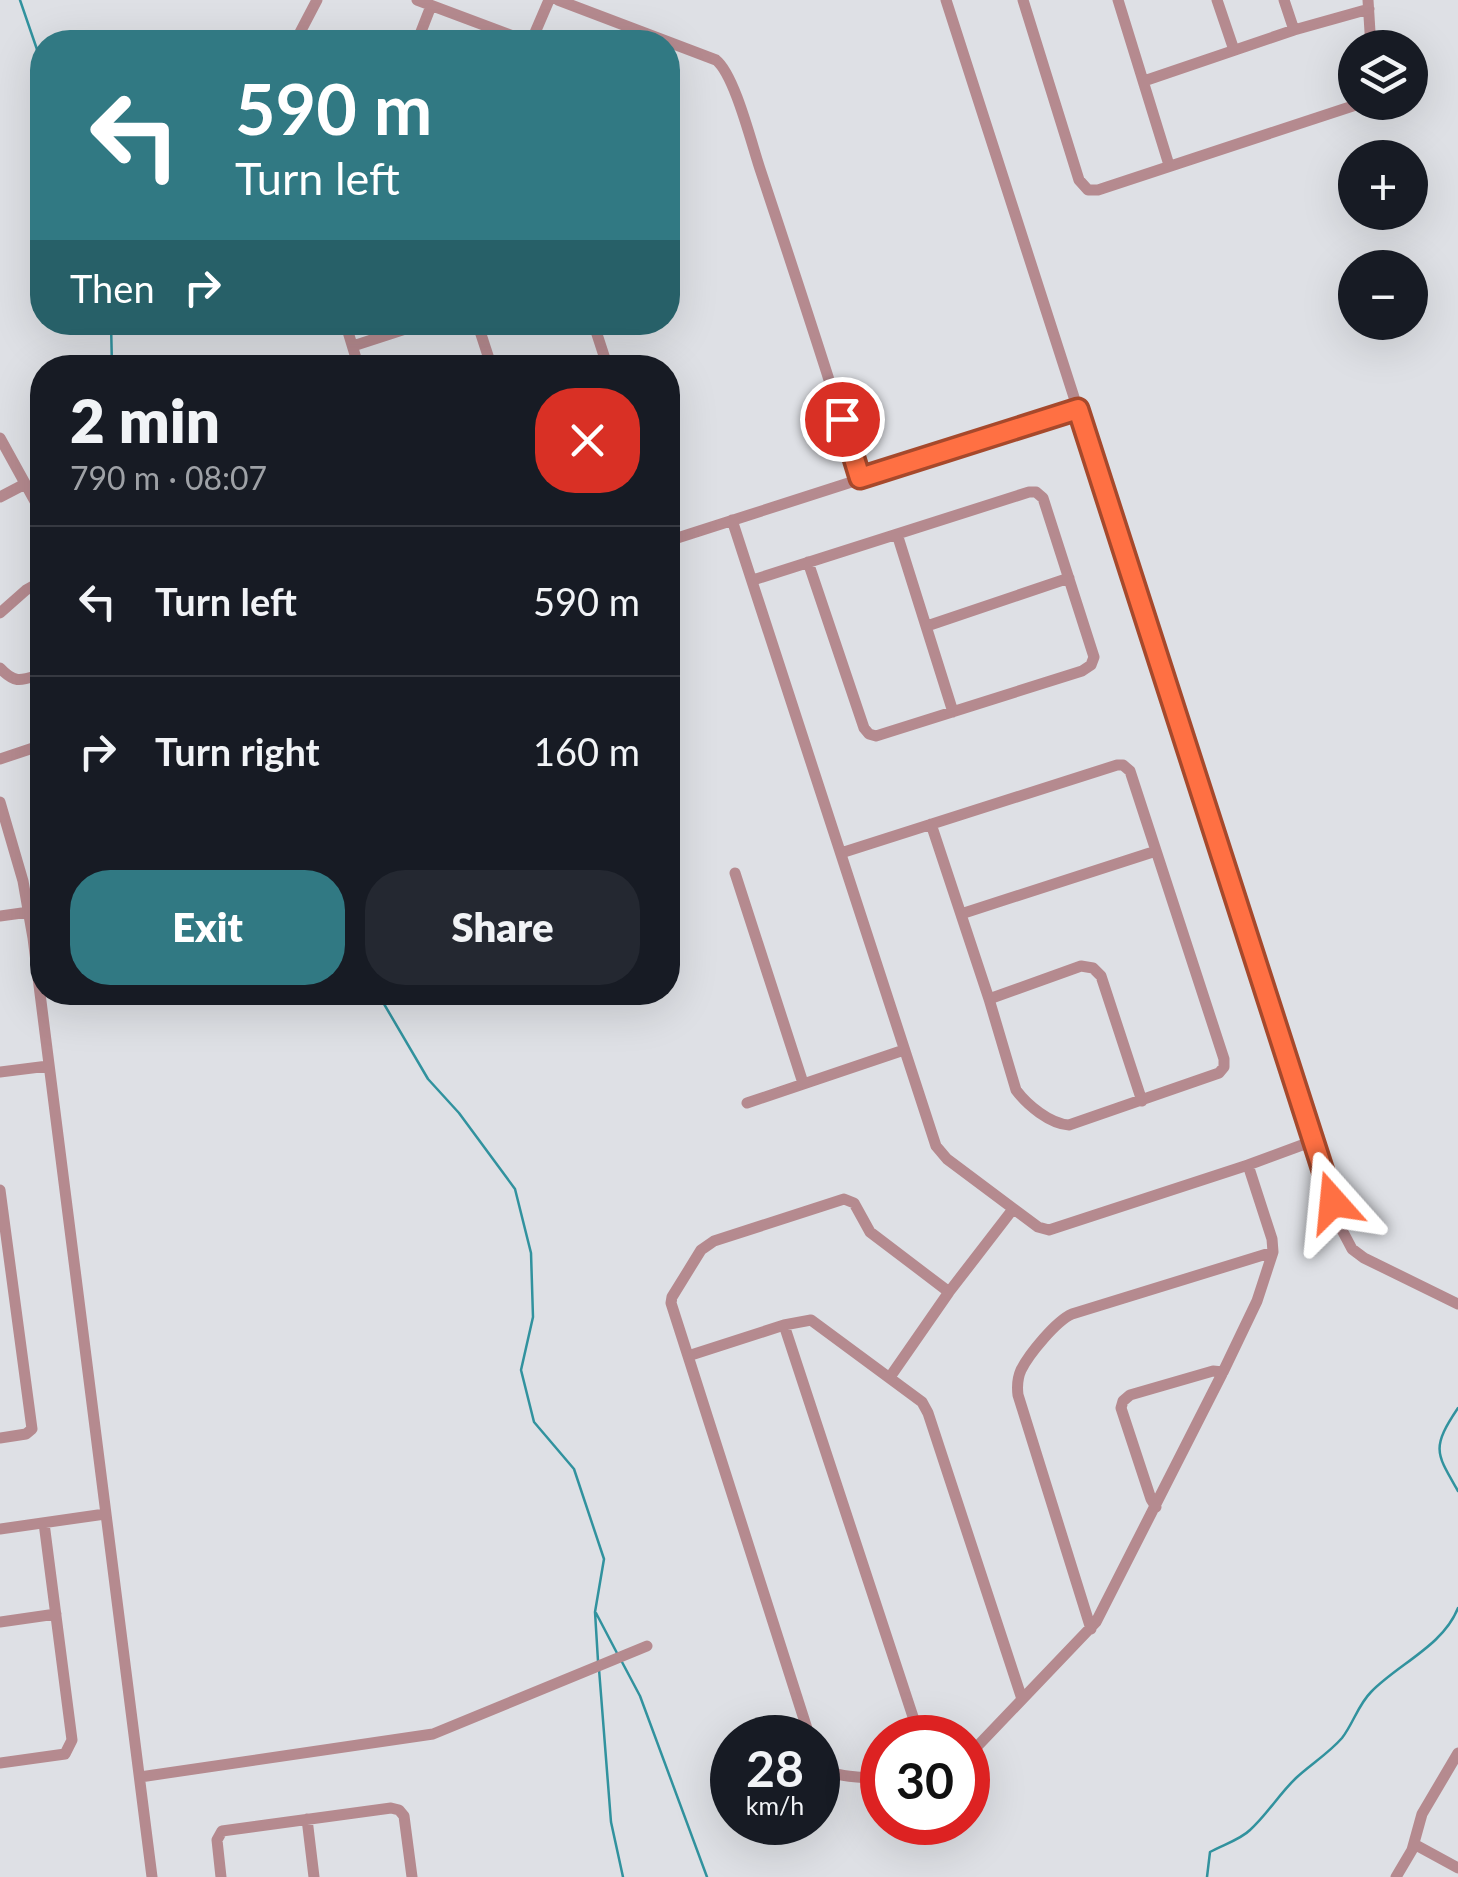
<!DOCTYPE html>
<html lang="en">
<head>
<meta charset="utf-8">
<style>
  :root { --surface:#171b24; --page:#242831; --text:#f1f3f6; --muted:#9ea1a6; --line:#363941; --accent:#317983 }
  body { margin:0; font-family:Lato,sans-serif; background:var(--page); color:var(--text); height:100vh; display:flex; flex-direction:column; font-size:38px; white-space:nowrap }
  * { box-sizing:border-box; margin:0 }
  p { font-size:32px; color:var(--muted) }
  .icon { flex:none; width:55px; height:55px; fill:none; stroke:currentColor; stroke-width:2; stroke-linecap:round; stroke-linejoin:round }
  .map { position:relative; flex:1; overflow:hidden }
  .drawer { position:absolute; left:30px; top:355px; width:650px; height:650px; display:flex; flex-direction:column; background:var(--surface); border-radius:40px; box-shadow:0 10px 40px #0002 }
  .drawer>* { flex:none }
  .hud { position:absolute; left:30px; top:30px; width:650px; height:305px; border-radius:40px; box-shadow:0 10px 40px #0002; background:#317983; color:#fff; overflow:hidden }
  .buttons { position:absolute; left:1338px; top:30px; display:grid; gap:20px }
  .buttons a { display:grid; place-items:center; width:90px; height:90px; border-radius:50%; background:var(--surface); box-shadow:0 10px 40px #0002; font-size:50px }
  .speed { position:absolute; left:710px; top:1715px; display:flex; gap:20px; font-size:50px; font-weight:700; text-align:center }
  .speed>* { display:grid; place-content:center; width:130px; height:130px; border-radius:50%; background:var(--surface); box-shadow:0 10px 40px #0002; line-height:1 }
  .speed small { font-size:25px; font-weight:400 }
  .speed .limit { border:15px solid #d22; background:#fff; color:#111 }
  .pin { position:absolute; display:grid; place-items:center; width:85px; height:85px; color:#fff; margin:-42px; border:5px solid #fff; border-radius:50%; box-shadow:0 2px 10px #0007 }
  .me { position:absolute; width:110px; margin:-55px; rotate:342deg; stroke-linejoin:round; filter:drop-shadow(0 0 8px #0008) }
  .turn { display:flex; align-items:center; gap:35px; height:210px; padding:0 40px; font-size:45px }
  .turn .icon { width:130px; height:130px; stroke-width:2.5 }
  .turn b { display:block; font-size:70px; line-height:85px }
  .then { display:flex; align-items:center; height:95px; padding:0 40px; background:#0003; gap:20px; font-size:38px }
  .round { display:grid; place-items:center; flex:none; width:105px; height:105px; border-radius:40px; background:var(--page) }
  .overview { display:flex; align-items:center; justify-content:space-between; height:170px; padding:0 40px }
  h1 { font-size:60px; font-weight:800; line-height:75px }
  .primary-button { display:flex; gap:20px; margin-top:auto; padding:20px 40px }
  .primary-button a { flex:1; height:115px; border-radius:40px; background:var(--accent); color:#fff; font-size:40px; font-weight:800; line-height:115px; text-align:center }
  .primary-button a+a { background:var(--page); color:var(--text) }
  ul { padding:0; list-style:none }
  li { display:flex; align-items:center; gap:30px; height:150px; padding:0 40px; border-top:2px solid var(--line) }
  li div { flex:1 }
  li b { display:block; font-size:38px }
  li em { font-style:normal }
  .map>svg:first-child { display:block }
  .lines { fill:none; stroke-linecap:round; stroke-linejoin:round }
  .stream { stroke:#31929e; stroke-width:2.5 }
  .minor { stroke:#b58a8f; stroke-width:11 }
  .route-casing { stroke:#a6492c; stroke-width:25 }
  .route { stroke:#ff7043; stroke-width:18 }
</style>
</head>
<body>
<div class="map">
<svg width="1458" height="1877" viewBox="0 0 1458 1877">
  <rect width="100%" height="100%" fill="#dee0e5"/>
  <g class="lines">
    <!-- stream -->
    <path class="stream" d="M20,0L42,64
      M111,322L112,368
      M377,992L428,1079L459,1113L515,1189L531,1253L533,1317L521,1370L534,1422L574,1469L604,1559L595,1612L598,1661
      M1458,1408C1431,1448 1436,1453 1458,1491
      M596,1613L618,1655
      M622,1662L640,1696L707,1877
      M599,1669L611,1822L623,1877
      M1207,1877L1210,1852C1222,1845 1240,1840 1250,1830C1267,1815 1279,1794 1296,1778C1310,1765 1329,1753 1342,1738C1353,1724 1358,1705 1371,1692C1398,1664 1443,1646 1458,1608"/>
    <!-- minor -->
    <path class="minor" d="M417,0L529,42
      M558,0L716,60C735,75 752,146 761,172C795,274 828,375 860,478
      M946,0L1343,1232L1352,1249L1364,1258L1458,1304
      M1023,0L1079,180L1088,190H1098L1365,102
      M1118,0L1169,165
      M1217,0L1234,50
      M1284,0L1294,30
      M1368,0L1371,48
      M295,42L317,0
      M417,42L431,6
      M531,42L549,0
      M1144,81L1294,30L1369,9
      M345,322L359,368
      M477,322L492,368
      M593,322L608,368
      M353,346L427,322
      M0,438L42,514
      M0,497L25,484
      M732,520L936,1146L947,1159L1038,1227L1049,1230L1248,1165L1313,1141
      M897,534L953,712
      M668,541L1079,409
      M753,580L1029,492H1036L1043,498L1094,657L1091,665L1082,671L876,736L869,734L864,728L808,562
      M0,613L26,590L42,581
      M927,626L1069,578
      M0,668C16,685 22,680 42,674
      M0,759L42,745
      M0,802L23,881L33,938L152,1877
      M841,853L1117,765H1123L1130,771L1224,1059V1067L1219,1073L1069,1125C1050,1124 1027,1105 1016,1090L989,999L931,824
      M735,873L803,1083
      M961,914L1156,851
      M0,916L29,912
      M989,999L1081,966L1093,968L1101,976L1142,1101
      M0,1072L48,1066
      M747,1103L904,1050
      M0,1190L32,1429L26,1434L0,1438
      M784,1325L920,1738
      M688,1356L784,1325L811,1320L922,1402L928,1413L1022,1699
      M890,1377L949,1292L1013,1209
      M1156,1507L1151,1499L1121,1408L1123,1401L1130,1395L1213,1371L1223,1372
      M0,1529L105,1514
      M0,1622L56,1614
      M1091,1629L1018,1395C1017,1387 1017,1379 1021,1370C1029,1354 1056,1321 1072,1314L1273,1252
      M810,1738L688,1356L671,1303L672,1297L701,1250L714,1241L844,1199L854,1203L870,1232L949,1292
      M968,1756L1096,1622L1223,1372L1257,1301L1273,1252L1272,1239L1248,1165
      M818,1761C830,1780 861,1776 882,1779
      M0,1763L65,1754L72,1740L44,1523
      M140,1777L433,1734L647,1646
      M307,1819L314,1877
      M1414,1844L1458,1868
      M221,1877L217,1840L222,1831L391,1808L399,1810L404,1816L412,1877
      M1396,1877L1412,1850L1422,1814L1458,1753"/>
  </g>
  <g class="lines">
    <defs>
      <path id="route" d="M842,419L860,478L1078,409L1333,1202"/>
    </defs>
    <!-- route casing -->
    <use href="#route" class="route-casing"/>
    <!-- route -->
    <use href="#route" class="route"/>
  </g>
</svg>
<div class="buttons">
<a><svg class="icon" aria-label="layers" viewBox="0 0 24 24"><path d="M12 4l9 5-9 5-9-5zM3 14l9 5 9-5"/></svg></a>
<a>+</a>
<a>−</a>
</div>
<div class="speed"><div>28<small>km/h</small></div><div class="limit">30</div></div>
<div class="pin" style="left:842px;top:419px;background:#d93025"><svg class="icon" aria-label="arrive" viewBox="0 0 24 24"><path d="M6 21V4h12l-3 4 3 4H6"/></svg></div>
<svg class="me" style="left:1333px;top:1202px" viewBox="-20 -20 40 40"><path d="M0-17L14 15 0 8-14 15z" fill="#ff7043" stroke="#fff" stroke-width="4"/></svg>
<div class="hud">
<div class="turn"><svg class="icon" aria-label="left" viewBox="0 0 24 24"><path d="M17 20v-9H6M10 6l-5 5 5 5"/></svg><div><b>590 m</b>Turn left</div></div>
<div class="then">Then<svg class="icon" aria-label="right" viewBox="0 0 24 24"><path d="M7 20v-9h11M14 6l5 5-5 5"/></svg></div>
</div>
<section class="drawer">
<div class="overview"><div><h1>2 min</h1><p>790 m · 08:07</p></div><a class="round" style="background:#d93025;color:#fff"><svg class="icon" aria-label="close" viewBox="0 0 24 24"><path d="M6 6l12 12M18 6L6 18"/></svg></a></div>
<ul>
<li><svg class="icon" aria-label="left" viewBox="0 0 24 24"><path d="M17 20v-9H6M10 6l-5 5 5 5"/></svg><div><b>Turn left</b></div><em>590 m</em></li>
<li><svg class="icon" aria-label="right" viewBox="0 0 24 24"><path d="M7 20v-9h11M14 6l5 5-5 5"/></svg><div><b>Turn right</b></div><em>160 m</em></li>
</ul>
<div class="primary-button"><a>Exit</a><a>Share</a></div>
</section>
</div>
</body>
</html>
